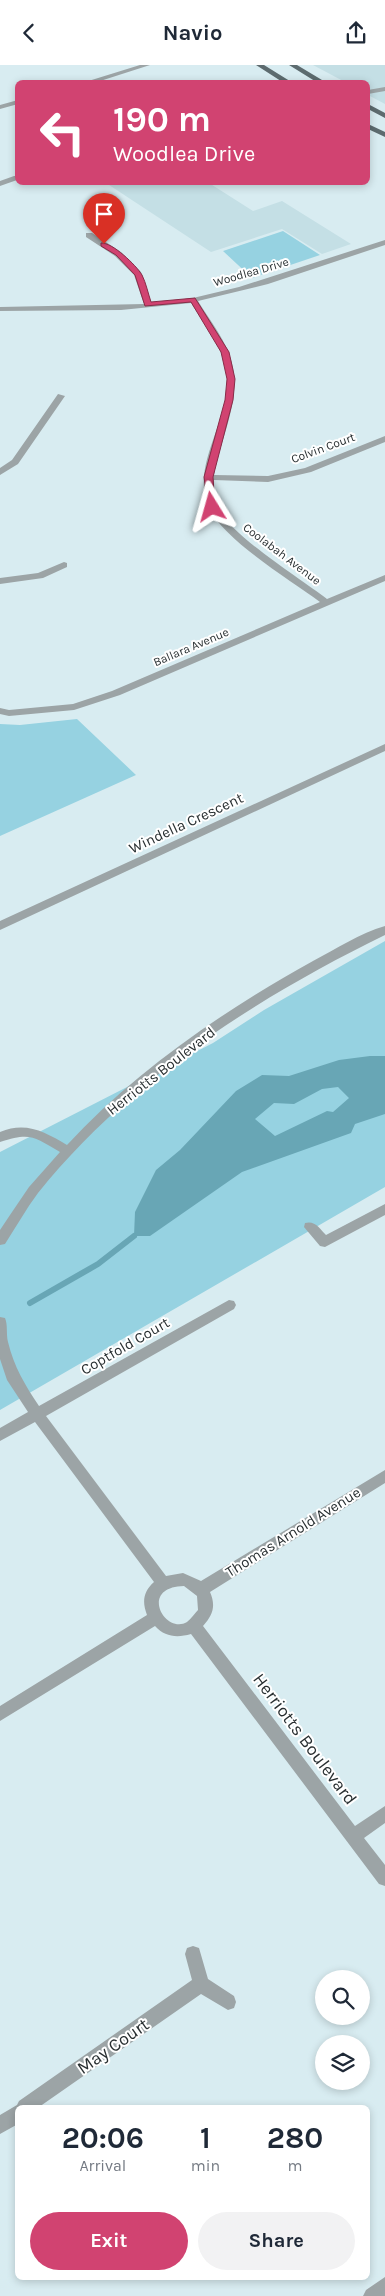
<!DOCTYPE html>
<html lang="en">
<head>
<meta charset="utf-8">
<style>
  :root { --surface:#fff; --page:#f2f2f3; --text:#1f2937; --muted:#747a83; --accent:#d14371 }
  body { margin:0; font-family:Karla,sans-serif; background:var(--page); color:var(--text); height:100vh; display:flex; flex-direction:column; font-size:19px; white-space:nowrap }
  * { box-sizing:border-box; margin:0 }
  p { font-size:16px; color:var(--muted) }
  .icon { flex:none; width:28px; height:28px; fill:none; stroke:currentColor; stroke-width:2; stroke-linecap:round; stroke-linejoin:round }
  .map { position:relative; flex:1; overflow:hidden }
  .sheet { position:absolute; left:15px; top:2040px; width:355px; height:175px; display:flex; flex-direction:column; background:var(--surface); border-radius:8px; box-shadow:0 2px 8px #0003 }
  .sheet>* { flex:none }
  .hud { position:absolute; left:15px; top:15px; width:355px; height:105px; border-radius:8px; box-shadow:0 2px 8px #0003; background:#d14371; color:#fff; overflow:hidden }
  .tools { position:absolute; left:315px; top:1905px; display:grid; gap:10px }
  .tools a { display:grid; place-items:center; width:55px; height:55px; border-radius:50%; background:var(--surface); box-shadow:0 2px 8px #0003; font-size:25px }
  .pin { position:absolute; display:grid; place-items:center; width:42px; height:42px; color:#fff; margin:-51px -21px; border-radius:50% 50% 50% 0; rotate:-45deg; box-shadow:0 0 5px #0007 }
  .pin .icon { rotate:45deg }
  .me { position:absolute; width:55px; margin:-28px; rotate:352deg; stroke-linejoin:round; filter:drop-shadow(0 0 4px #0008) }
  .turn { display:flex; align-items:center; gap:18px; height:105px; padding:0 15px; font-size:22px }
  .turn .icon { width:65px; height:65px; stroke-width:2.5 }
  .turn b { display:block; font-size:35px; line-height:42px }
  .eta { display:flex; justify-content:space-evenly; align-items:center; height:85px; text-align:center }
  .eta b { font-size:30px; font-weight:700; line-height:35px }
  .button { display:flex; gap:10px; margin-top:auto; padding:10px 15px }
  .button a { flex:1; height:58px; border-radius:30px; background:var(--accent); color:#fff; font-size:20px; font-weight:700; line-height:58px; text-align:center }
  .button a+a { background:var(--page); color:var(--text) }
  header { display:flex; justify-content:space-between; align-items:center; height:65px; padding:0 15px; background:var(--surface); font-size:22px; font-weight:700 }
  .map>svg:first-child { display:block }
  .built { fill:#c4dfe5 }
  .green { fill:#96d2e1 }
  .water { fill:#68a6b5; fill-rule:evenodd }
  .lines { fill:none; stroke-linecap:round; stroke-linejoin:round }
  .stream { stroke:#68a6b5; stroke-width:6 }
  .minor { fill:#9ca4a6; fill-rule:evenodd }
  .major { fill:#5d6b6f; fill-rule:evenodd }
  .route { fill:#d14371; stroke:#882c49 }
  .labels { text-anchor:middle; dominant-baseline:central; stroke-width:4; stroke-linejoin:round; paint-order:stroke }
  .far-street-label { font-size:12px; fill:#282f31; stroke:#fff }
  .street-label { font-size:15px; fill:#282f31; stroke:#fff }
  .near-street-label { font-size:18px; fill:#282f31; stroke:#fff }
</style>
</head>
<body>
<header><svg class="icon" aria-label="back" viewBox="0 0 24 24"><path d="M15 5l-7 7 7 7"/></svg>Navio<svg class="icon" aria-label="share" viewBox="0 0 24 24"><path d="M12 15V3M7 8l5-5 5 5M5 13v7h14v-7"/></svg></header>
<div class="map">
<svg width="385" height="2231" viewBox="0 0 385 2231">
  <rect width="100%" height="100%" fill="#d8ecf1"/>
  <!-- built -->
  <path class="built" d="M313,0H385V39L368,30V18L345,17Z
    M106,118H209L253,146L282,136L351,179L322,189L282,164L211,187Z"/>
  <!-- green -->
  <path class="green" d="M283,166L320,190L252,213L223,186Z
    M77,654L136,710L0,771V659L20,660Z
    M385,876V1122L0,1345V1087L213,978L264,945Z"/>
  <!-- water -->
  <path class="water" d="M370,991H385V1049L355,1059L351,1068L242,1107L150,1171H134L135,1147L156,1105L180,1085L236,1026L262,1010L289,1011L339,995ZM338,1022L349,1033L333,1047L327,1046L275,1071L255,1054L274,1038L294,1039L322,1024Z"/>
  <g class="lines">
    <!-- stream -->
    <path class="stream" d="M30,1238L98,1199L134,1171"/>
    <!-- minor -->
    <path class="minor" d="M140,0H150L94,18H82Z
      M385,22V26L368,29V25Z
      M18,35V39L0,44V40Z
      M14,111H17V115L0,121V116Z
      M86,168H92L121,187L141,207L151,238L193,233L239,222L385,175V180L268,219L198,236C209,254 222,270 229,289C245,329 221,370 214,410L268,411L305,403L385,371V377L311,407L268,417L214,415C214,424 214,433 217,442C230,470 301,514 327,534L385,510V516L120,630L74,645L9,651L0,649V643L9,645L73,639L112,626L320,537C290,515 222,474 208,441C191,399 230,356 227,312C225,284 205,260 191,238L121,245L0,246V242L144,239L134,210L115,191L86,172Z
      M58,329L65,331L18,399L0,410V403L12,395Z
      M64,497L67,498V502L43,513L0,519V513L38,508Z
      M385,679V686L0,865V856Z
      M385,861V870C256,933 129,1015 38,1128C26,1144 16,1162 5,1179L0,1180V1165L10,1150L29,1122L60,1087C34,1072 31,1067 0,1077V1067C26,1056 45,1067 67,1080C135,1006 226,944 313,896C336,884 360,868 385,861Z
      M385,1139V1150L325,1182L320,1181L304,1162L305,1158C315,1155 320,1164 326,1170Z
      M229,1235L234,1236L236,1240L234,1244L46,1351L166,1511L183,1508L201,1516L385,1405V1418L210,1527C216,1541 213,1550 203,1561L355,1761L385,1741V1758L364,1773L385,1800V1821L379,1819L191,1569C177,1573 165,1572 155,1561L0,1656V1641L147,1550C142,1537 143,1527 154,1517L35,1357L0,1376V1363L28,1347L7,1315L0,1294V1252L5,1253C8,1260 6,1269 8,1277C14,1302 25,1320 39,1341ZM184,1521L197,1531L198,1545C195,1548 191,1554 187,1557C165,1570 138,1522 184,1521Z
      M193,1881L199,1883L208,1914L234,1931L236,1937L234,1943L228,1945L201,1929L39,2042H18V2059L0,2069V2050L17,2040L19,2036L192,1915L185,1889L187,1883Z
      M385,2212V2231H363L366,2225Z"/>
    <!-- major -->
    <path class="major" d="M256,0H264L293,18H284Z
      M289,0H297L327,18H318Z
      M368,39L385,48V53L368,44Z
      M368,59L385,67V72L368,64Z"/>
  </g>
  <!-- route -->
  <path class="route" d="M101,178C112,177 136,200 142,210C146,218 148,228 151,237L195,233L229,287L235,314L233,335L213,412L215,443L208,442L204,412L225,335L227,314L221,287L191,237L145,241L135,210L116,190L101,181Z"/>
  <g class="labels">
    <!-- far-street labels -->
    <g class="far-street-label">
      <text transform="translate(251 207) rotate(-16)">Woodlea Drive</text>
      <text transform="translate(323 383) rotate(-20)">Colvin Court</text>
      <text transform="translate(282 489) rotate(37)">Coolabah Avenue</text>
      <text transform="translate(191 582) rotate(-23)">Ballara Avenue</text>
    </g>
    <!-- street labels -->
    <g class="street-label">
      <text transform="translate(186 758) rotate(-25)">Windella Crescent</text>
      <text transform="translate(161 1006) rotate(-38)">Herriotts Boulevard</text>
      <text transform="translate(125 1281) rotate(-30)">Coptfold Court</text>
      <text transform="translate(293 1467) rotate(-32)">Thomas Arnold Avenue</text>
    </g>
    <!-- near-street labels -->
    <g class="near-street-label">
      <text transform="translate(305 1674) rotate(53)">Herriotts Boulevard</text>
      <text transform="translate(113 1981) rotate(-35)">May Court</text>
    </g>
  </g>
</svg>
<div class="tools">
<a><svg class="icon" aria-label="search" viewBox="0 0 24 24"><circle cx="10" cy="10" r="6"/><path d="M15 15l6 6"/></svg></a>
<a><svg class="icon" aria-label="layers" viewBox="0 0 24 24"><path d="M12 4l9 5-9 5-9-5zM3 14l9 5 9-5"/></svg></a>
</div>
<div class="pin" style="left:104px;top:179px;background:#d93025"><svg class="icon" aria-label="arrive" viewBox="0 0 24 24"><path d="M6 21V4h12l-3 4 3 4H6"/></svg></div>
<svg class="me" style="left:212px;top:442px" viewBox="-20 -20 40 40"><path d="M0-17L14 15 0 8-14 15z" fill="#d14371" stroke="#fff" stroke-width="4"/></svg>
<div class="hud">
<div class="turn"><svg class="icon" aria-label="left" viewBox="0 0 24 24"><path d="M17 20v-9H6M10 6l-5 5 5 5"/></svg><div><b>190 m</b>Woodlea Drive</div></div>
</div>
<section class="sheet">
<div class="eta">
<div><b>20:06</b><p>Arrival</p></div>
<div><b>1</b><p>min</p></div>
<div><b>280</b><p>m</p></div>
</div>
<div class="button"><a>Exit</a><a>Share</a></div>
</section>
</div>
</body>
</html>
